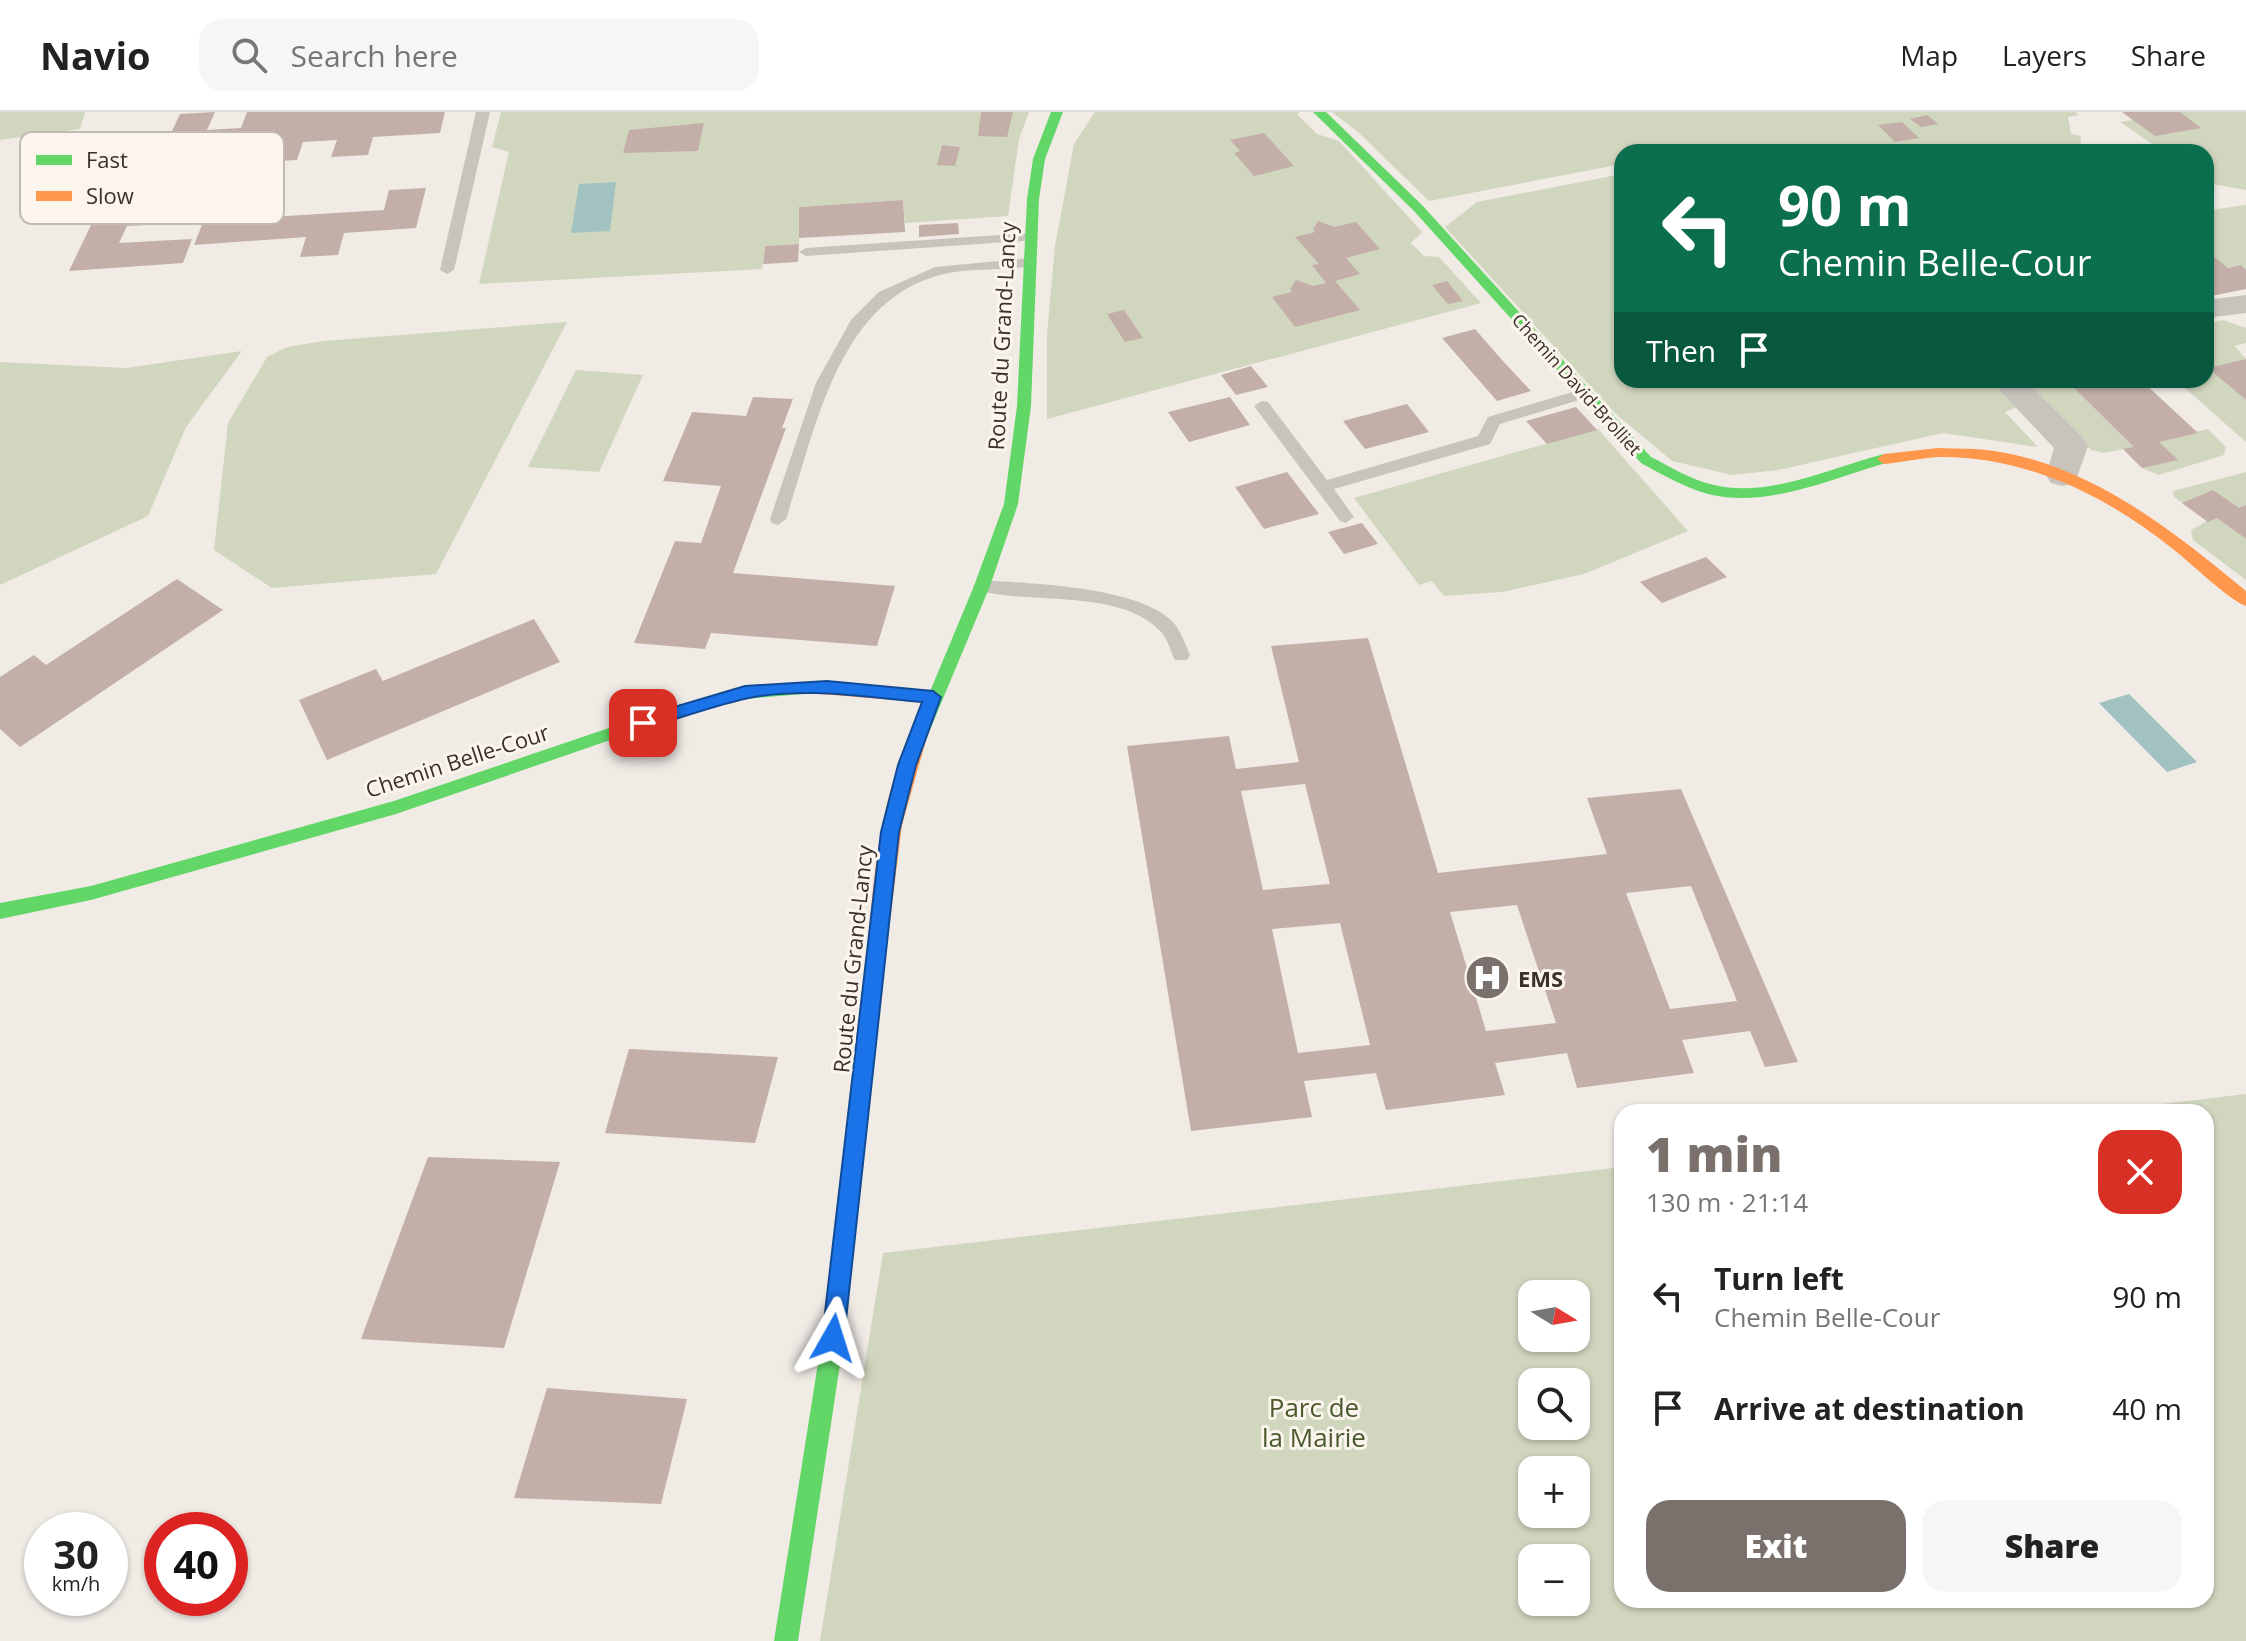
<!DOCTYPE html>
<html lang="en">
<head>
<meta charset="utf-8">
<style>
  :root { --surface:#fff; --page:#f6f6f6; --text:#222; --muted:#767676; --line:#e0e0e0; --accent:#7a716c }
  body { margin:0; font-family:"Open Sans",sans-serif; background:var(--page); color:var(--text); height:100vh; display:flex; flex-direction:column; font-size:30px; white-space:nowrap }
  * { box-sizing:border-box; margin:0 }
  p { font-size:26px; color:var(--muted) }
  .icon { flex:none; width:44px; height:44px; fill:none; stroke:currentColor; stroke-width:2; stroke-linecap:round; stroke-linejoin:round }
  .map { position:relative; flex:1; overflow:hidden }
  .sheet { position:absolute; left:1614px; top:992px; width:600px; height:504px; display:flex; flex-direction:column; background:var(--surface); border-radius:24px; box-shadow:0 2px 6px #0004 }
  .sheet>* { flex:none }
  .hud { position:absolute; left:1614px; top:32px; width:600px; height:244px; border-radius:24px; box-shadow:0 2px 6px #0004; background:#0b6e4f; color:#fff; overflow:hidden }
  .needle { width:52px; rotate:101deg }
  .buttons { position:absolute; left:1518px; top:1168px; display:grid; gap:16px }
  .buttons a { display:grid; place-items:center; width:72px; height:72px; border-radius:16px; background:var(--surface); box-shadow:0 2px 6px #0004; font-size:40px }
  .speed { position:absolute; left:24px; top:1400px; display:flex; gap:16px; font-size:40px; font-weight:700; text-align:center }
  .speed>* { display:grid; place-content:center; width:104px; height:104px; border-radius:50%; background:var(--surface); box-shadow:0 2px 6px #0004; line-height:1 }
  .speed small { font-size:20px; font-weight:400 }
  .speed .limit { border:12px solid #d22; background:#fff; color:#111 }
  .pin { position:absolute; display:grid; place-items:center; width:68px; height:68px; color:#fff; margin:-34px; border-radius:16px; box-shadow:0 4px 12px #0006 }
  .me { position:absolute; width:88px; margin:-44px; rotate:6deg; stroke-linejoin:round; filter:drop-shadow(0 0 6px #0008) }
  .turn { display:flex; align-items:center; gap:28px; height:168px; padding:0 32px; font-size:36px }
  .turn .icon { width:104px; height:104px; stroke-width:2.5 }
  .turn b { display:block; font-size:56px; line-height:68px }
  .then { display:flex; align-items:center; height:76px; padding:0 32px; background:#0003; gap:16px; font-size:30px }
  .round { display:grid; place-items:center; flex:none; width:84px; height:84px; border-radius:24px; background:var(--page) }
  .overview { display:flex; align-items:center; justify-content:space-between; height:136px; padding:0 32px }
  h1 { font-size:48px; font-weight:800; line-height:60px; color:var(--accent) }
  .cta { display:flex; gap:16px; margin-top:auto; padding:16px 32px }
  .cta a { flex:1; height:92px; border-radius:24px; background:var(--accent); color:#fff; font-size:32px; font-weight:800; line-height:92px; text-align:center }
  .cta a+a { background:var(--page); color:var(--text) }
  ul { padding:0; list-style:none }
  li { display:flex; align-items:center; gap:24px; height:112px; padding:0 32px }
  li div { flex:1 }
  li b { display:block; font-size:30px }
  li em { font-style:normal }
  header { display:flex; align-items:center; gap:48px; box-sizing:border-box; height:112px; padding:0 40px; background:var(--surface); border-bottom:2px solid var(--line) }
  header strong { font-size:38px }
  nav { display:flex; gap:44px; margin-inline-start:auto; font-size:28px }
  .search { width:560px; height:72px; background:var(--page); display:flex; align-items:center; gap:20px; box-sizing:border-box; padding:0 28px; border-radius:24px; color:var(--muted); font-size:30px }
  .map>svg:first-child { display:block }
  .green { fill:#d1d6bf; fill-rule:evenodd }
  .water { fill:#a1c2c1 }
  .building { fill:#c3afa7; fill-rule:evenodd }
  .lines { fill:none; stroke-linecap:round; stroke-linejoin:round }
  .lane { fill:#c9c3be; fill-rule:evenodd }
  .street { fill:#c9c3be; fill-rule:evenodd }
  .fast { fill:#63d668; fill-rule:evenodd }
  .slow { fill:#ff974d; fill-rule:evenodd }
  .route { fill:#1a73e8; stroke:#114b97; stroke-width:2 }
  .labels { text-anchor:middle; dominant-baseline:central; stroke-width:6; stroke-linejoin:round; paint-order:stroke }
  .far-street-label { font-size:18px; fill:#3b302b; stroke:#fbf5ee }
  .street-label { font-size:22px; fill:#3b302b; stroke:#fbf5ee }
  .poi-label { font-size:22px; font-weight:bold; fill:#3b302b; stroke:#fbf5ee; text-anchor:start }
  .near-park-label { font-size:26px; fill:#4a5a2e; stroke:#fbf5ee }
  .key { fill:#fbf5ee; stroke:#c1bab4; stroke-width:2 }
  .key-label { font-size:22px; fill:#3b302b }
</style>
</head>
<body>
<header>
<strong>Navio</strong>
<div class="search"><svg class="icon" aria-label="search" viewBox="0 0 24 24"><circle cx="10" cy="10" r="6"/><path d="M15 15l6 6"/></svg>Search here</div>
<nav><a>Map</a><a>Layers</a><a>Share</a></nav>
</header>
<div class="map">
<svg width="2246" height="1529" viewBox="0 0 2246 1529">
  <rect width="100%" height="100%" fill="#f0ebe5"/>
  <!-- green -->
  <path class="green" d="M0,0H85L80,17L0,28Z
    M501,0H1029L1019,27L1008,104L905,111L903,88L799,95V132L765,134L762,157L479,172L509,40L492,35Z
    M1095,0H1300L1297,2L1317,22L1339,29L1422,120L1411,131L1424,144L1439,145L1481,191L1047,307V222L1055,134L1074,32Z
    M1332,0H2075L2079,3L2068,5L2071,22L2081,24L2080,40H1622V52L1429,89L1358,20Z
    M2122,0H2246V78L2206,71V40H2164L2120,10L2132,8Z
    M1622,62V268H1991L2017,295L2005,300L2038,335L1943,321L1778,358L1732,363L1672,349L1616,302L1445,115L1477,90Z
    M2246,93V158L2241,153L2228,156L2206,138V96L2210,98Z
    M2223,208L2246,216V231L2235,234L2246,247L2209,256L2246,288V330L2176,268H2206V212Z
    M567,210L436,462L272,476L214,438L228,311L267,245L287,235L324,229Z
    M242,239L186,315L148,404L0,473V250L126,256Z
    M576,258L643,263L599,360L528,355Z
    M2022,268H2091L2071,273L2134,334L2208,317L2226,335L2224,343L2159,363L2142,356L2123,337L2104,341L2091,338Z
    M1598,317L1688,419L1584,462L1502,480L1444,484L1432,469L1419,473L1354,386Z
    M2246,360V393L2218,406L2246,427V468L2193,428L2191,418L2207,409L2174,385L2173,379Z
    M2246,982V1529H820L883,1141L1622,1055V1488H2206V1000H2095ZM1532,1182H1576V1226H1532ZM1532,1270H1576V1314H1532ZM1532,1358H1576V1402H1532ZM1532,1446H1576V1490H1532Z"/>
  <!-- water -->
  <path class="water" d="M616,70L610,119L571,121L579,72Z
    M2129,582L2197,650L2167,660L2099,591Z"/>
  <!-- building -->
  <path class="building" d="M215,0L207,18L241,16L247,0H445L440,21L373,25L368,43L331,45L337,28L303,30L297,48L262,50L268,32L199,37L166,112L127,114L119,131L192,127L183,151L69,159L91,113L129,111L180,2Z
    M981,0H1013L1007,25L978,24Z
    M2122,0H2180L2201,16L2155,24Z
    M1927,3L1938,12L1921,15L1910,7Z
    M1902,10L1919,26L1895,30L1878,13Z
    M704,11L698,39L623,41L629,18Z
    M1264,21L1294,54L1254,64L1234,41L1240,39L1230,28Z
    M942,33L960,35L955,54L937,53Z
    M426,76L416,116L344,121L338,143L300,145L306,125L194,133L211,90L245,88L238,107L384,98L389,78Z
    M903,88L905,120L799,126V95Z
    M1318,109L1334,115L1356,110L1380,137L1346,146L1360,162L1335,169L1360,198L1295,215L1272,185L1292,180L1290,177L1296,168L1313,174L1326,171L1312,153L1319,152L1295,125L1315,120L1313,117Z
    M958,111L959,122L919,125V113Z
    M799,132L798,150L763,152L765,134Z
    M2206,138L2228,156L2241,153L2246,158V177L2206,185Z
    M1447,169L1463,189L1448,192L1432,173Z
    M1124,198L1143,226L1125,230L1107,202Z
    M1475,217L1502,248L1531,279L1497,289L1442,226Z
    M2246,247V288L2208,256Z
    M1251,254L1268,275L1236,283L1221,263Z
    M2091,268H2141L2198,321L2159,330L2178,348L2142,356L2123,337L2134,335L2070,272Z
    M753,285L793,287L782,316H786L733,461L895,474L877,534L711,521L705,537L634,531L675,429L701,431L721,374L663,369L692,300L746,304Z
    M1230,285L1250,313L1189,330L1168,300Z
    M1407,292L1429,320L1365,337L1343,309Z
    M1576,295L1597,318L1547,332L1526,309Z
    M1287,360L1319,402L1264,417L1235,375Z
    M2213,378L2239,396L2246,393V427L2217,406L2208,410L2182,391Z
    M1362,411L1378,432L1344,442L1328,420Z
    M1706,445L1727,465L1662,491L1640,470Z
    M177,467L223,498L20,635L0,617V565L34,543L46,553Z
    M534,507L560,550L327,648L299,588L376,557L383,569Z
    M1368,526L1438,761L1607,742L1587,686L1681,677L1798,950L1765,955L1750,919L1682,928L1694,961L1577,976L1567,941L1495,951L1505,983L1386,998L1376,961L1304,969L1312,1005L1191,1019L1127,634L1229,624L1236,657L1299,650L1271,534ZM1305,672L1330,772L1263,778L1241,679ZM1691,774L1737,889L1670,897L1626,781ZM1517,793L1556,911L1486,919L1450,800ZM1340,811L1370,933L1298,941L1272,817Z
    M629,937L778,945L755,1031L605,1021Z
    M428,1045L560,1050L504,1236L361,1227Z
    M547,1276L687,1287L661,1392L514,1386Z"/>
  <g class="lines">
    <!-- lane -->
    <path class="lane" d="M476,0H490L454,158L447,162L440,158Z
      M1031,121L1038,125L1036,128L806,144L799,140L806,136Z
      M1030,146L1037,150L1035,153C1005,160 973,155 944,162C837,187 816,318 786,407L778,413L772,411L770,407L816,271L851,208L879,180L935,155Z
      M1586,276L1592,278V284L1500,312L1490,332L1334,377L1354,405L1346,411L1340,409L1254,294L1262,289L1268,290L1327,368L1478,324L1488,305Z
      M982,468C1032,472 1137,474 1173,510C1181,519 1185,532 1190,543L1187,548H1175C1170,539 1168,527 1161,520C1121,476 1028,493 976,478L973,474Z"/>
    <!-- street -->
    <path class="street" d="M2246,183V201L2206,206V188Z
      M1990,268H2025L2083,326L2088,334L2075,371L2063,374L2051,371L2046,363L2054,336Z"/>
    <!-- fast -->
    <path class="fast" d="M1051,0H1063L1045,47L1039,87L1031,294L1018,392L990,474L927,625L919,631L911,625L974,474L1004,392L1017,294L1027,87L1033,47Z
      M1313,0H1326L1422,93L1651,345C1671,355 1691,368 1714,373C1770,386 1830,356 1884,342L1891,347L1889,350C1833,366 1767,397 1708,382C1684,375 1663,363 1641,351L1414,99Z
      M820,570L828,576L826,580L745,587L674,606L396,702L91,788L0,807V791L91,774L394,689L671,595L745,575Z
      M874,857L881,859L883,865L844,1226L798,1529H774L822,1226L865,865L867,859Z"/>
    <!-- slow -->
    <path class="slow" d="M1938,336C1954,337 1970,336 1987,338C2087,350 2171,417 2246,479V494C2228,488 2187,447 2169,434C2103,382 2024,344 1939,345C1921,346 1902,350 1884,352L1877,347L1884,342Z
      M820,570L933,579L941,585L933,591L820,582L812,576Z
      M919,619L927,625L902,713L883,865L881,871L874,873L867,871L865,865C873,785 875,694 913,620Z"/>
  </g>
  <!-- route -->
  <path class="route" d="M827,569L933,579L941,585L916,653L899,720L844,1226L841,1233L833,1236L826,1233L822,1226L881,720L898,653L922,590C864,585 802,574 744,587C710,595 677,607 643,617L635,611L637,606L745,574Z"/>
  <!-- icons -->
  <defs>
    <symbol id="hospital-disc" viewBox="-11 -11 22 22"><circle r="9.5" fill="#7a716c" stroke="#fbf5ee"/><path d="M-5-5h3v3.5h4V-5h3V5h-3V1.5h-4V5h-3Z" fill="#fff"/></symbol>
  </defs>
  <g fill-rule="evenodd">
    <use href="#hospital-disc" x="1462" y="840" width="51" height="51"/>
  </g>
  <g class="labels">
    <!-- far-street labels -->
    <g class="far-street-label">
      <text transform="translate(1577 272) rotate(48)">Chemin David-Brolliet</text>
    </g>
    <!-- street labels -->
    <g class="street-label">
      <text transform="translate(1001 224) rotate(-87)">Route du Grand-Lancy</text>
      <text transform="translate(457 648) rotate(-18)">Chemin Belle-Cour</text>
      <text transform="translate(852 847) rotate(-84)">Route du Grand-Lancy</text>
    </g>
    <!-- poi labels -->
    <g class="poi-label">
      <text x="1518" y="866">EMS</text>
    </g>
    <!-- near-park labels -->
    <g class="near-park-label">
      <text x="1314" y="1295">Parc de<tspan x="1314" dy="30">la Mairie</tspan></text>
    </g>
  </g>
  <!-- legend -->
  <rect x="20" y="20" width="264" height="92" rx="12" class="key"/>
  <rect x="36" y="43" width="36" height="10" fill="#63d668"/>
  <rect x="36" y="79" width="36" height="10" fill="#ff974d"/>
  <g class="key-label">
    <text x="86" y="56">Fast</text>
    <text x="86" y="92">Slow</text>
  </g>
</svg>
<div class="buttons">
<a><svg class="needle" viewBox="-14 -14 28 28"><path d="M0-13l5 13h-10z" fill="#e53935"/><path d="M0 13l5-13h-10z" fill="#767676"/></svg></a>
<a><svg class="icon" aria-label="search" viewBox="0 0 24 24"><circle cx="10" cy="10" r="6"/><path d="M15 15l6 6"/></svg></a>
<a>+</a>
<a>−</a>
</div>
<div class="speed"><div>30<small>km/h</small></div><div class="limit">40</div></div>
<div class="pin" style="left:643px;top:611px;background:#d93025"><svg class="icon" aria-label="arrive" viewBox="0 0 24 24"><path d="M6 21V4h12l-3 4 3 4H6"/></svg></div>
<svg class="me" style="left:833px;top:1226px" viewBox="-20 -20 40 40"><path d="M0-17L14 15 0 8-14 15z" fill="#1a73e8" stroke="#fff" stroke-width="4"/></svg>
<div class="hud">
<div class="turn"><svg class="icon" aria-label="left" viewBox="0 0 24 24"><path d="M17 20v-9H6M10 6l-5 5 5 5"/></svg><div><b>90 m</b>Chemin Belle-Cour</div></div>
<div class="then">Then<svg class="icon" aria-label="arrive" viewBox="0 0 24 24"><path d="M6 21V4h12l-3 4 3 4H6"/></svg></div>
</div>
<section class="sheet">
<div class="overview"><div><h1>1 min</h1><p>130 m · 21:14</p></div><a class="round" style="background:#d93025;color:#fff"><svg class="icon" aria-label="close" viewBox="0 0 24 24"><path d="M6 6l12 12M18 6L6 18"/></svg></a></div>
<ul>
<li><svg class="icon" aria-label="left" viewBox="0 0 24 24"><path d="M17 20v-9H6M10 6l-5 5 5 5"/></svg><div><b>Turn left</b><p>Chemin Belle-Cour</p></div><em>90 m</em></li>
<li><svg class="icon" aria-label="arrive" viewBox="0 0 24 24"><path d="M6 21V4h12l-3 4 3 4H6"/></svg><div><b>Arrive at destination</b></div><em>40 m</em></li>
</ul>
<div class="cta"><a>Exit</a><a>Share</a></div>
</section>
</div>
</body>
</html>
